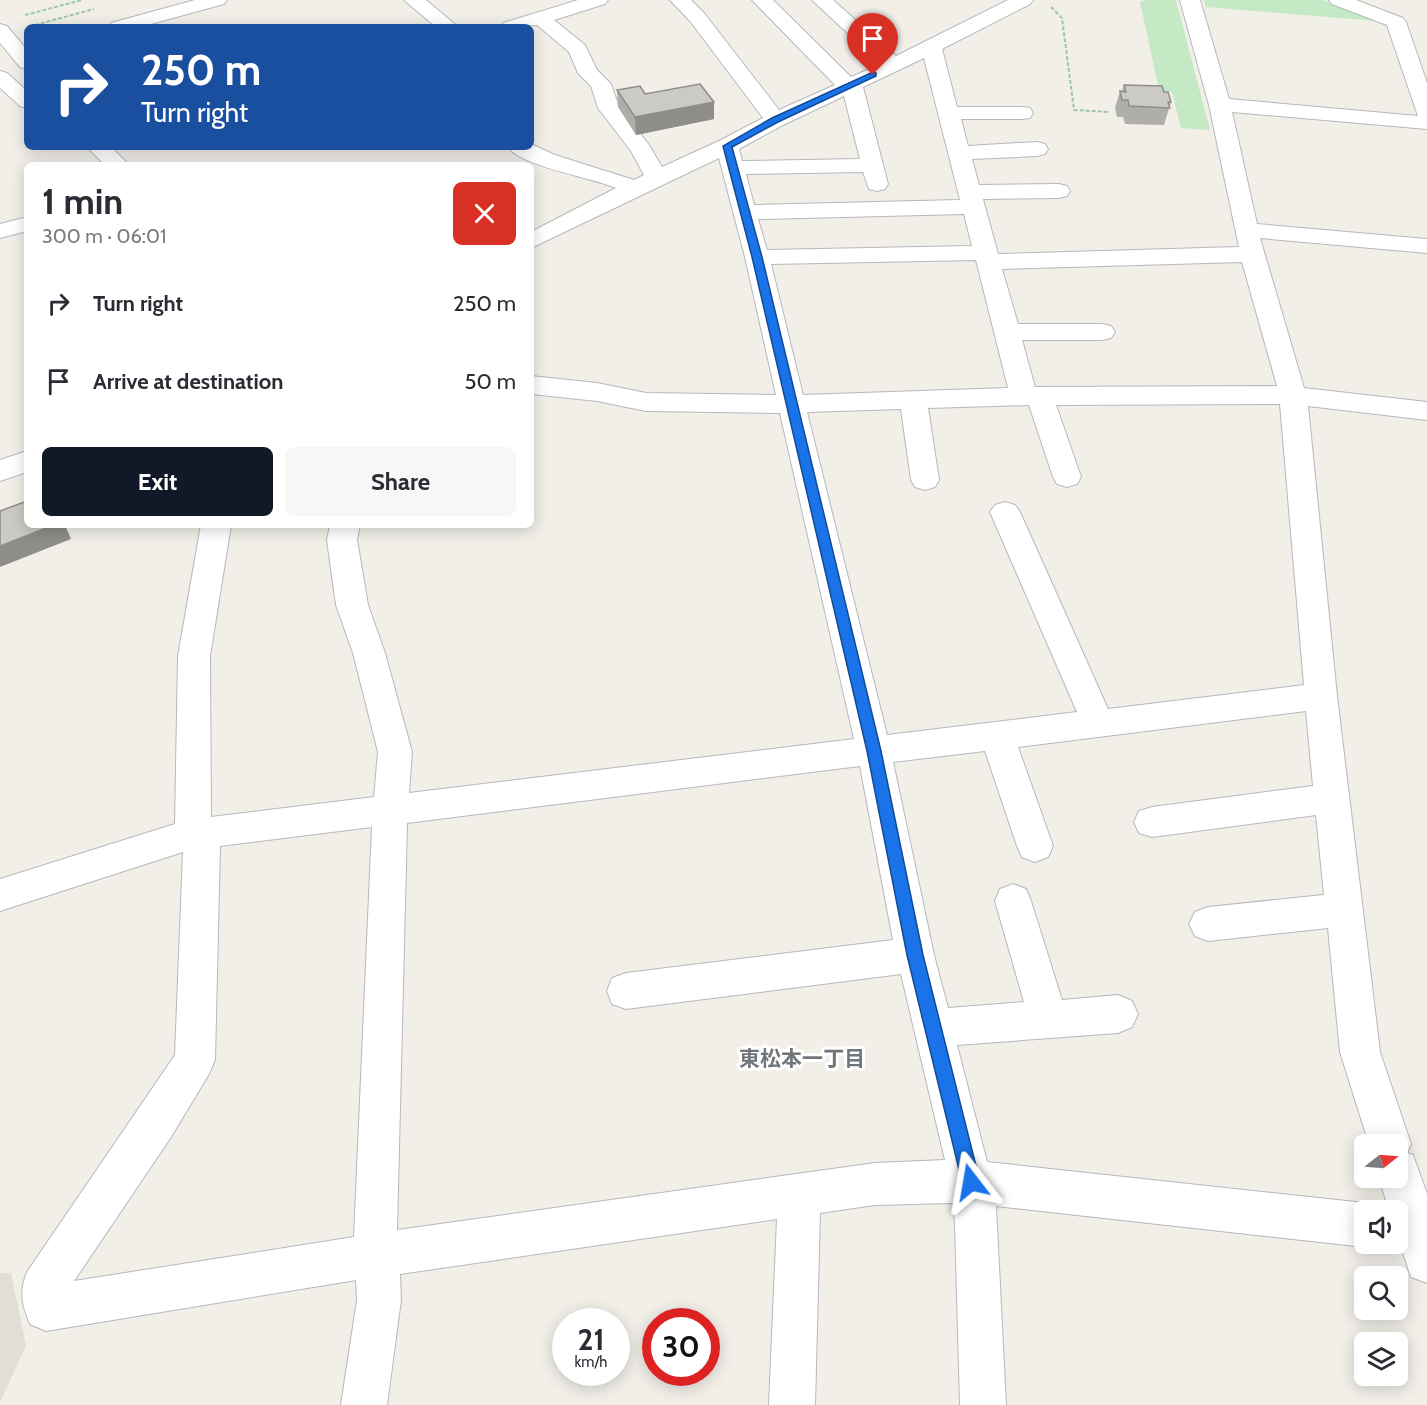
<!DOCTYPE html>
<html lang="en">
<head>
<meta charset="utf-8">
<style>
  :root { --surface:#fff; --page:#f7f7f7; --text:#2b2b33; --muted:#7c7c81; --accent:#111827 }
  body { margin:0; font-family:Cabin,"Noto Sans JP",sans-serif; background:var(--page); color:var(--text); height:100vh; display:flex; flex-direction:column; font-size:22px; white-space:nowrap }
  * { box-sizing:border-box; margin:0 }
  p { font-size:20px; color:var(--muted) }
  .icon { flex:none; width:33px; height:33px; fill:none; stroke:currentColor; stroke-width:2; stroke-linecap:round; stroke-linejoin:round }
  .map { position:relative; flex:1; overflow:hidden }
  .side { position:absolute; left:24px; top:162px; width:510px; height:366px; display:flex; flex-direction:column; background:var(--surface); border-radius:9px; box-shadow:0 3px 15px #0003 }
  .side>* { flex:none }
  .hud { position:absolute; left:24px; top:24px; width:510px; height:126px; border-radius:9px; box-shadow:0 3px 15px #0003; background:#1a4fa0; color:#fff; overflow:hidden }
  .needle { width:39px; rotate:73deg }
  .tools { position:absolute; left:1354px; top:1134px; display:grid; gap:12px }
  .tools a { display:grid; place-items:center; width:54px; height:54px; border-radius:9px; background:var(--surface); box-shadow:0 3px 15px #0003; font-size:30px }
  .speed { position:absolute; left:552px; top:1308px; display:flex; gap:12px; font-size:30px; font-weight:700; text-align:center }
  .speed>* { display:grid; place-content:center; width:78px; height:78px; border-radius:50%; background:var(--surface); box-shadow:0 3px 15px #0003; line-height:1 }
  .speed small { font-size:15px; font-weight:400 }
  .speed .limit { border:9px solid #d22; background:#fff; color:#111 }
  .pin { position:absolute; display:grid; place-items:center; width:51px; height:51px; color:#fff; margin:-62px -26px; border-radius:50% 50% 50% 0; rotate:-45deg; box-shadow:0 0 6px #0007 }
  .pin .icon { rotate:45deg }
  .me { position:absolute; width:66px; margin:-33px; rotate:346deg; stroke-linejoin:round; filter:drop-shadow(0 0 4px #0008) }
  .turn { display:flex; align-items:center; gap:21px; height:126px; padding:0 18px; font-size:27px }
  .turn .icon { width:78px; height:78px; stroke-width:2.5 }
  .turn b { display:block; font-size:42px; line-height:51px }
  .round { display:grid; place-items:center; flex:none; width:63px; height:63px; border-radius:9px; background:var(--page) }
  .head { display:flex; align-items:center; justify-content:space-between; height:102px; padding:0 18px }
  h1 { font-size:36px; font-weight:700; line-height:45px }
  .button { display:flex; gap:12px; margin-top:auto; padding:12px 18px }
  .button a { flex:1; height:69px; border-radius:9px; background:var(--accent); color:#fff; font-size:24px; font-weight:700; line-height:69px; text-align:center }
  .button a+a { background:var(--page); color:var(--text) }
  ul { padding:0; list-style:none }
  li { display:flex; align-items:center; gap:18px; height:78px; padding:0 18px }
  li div { flex:1 }
  li b { display:block; font-size:22px }
  li em { font-style:normal }
  .map>svg:first-child { display:block }
  .education { fill:#e1ded6 }
  .green { fill:#c5e8c5 }
  .lines { fill:none; stroke-linecap:round; stroke-linejoin:round }
  .minor-casing { stroke:#b5b8bc; stroke-width:2 }
  .path { stroke:#9cc7a9; stroke-width:2; stroke-dasharray:4 2; stroke-linecap:butt }
  .minor { fill:#fff; fill-rule:evenodd }
  .wall { fill:#afaea9 }
  .shaded-wall { fill:#8f8d8a }
  .building { fill:#cccac5; stroke:#8f8d8a; stroke-width:1.5 }
  .route { fill:#1a73e8; stroke:#114b97; stroke-width:1.5 }
  .labels { text-anchor:middle; dominant-baseline:central; stroke-width:6; stroke-linejoin:round; paint-order:stroke }
  .near-neighbourhood-label { font-size:21px; font-weight:bold; fill:#70757a; stroke:#fff }
</style>
</head>
<body>
<div class="map">
<svg width="1427" height="1405" viewBox="0 0 1427 1405">
  <rect width="100%" height="100%" fill="#f1efe8"/>
  <!-- education -->
  <path class="education" d="M0,1273H11L26,1346L0,1402Z"/>
  <!-- green -->
  <path class="green" d="M1145,0H1176L1210,130L1181,128L1172,92L1159,90L1140,2Z
    M1204,0H1323L1376,21L1206,7Z"/>
  <g class="lines">
    <defs>
      <path id="minor" d="M195,0H227L224,4L140,27H108L111,23Z
        M404,0H426L458,27H436Z
        M578,0H608L605,4L554,20L585,45L597,70L611,84L619,107L649,145L662,167L719,141L763,118L690,21L670,0H691L704,13L779,110L835,85L752,0H773L851,77L881,64L812,0H833L896,56L1008,0H1033L1030,4L942,49L957,107H1022L1030,108L1033,113L1030,118L1022,119H961L968,146L1037,142L1045,144L1048,149L1045,154L1037,156L972,159L979,185L1059,184L1067,186L1070,191L1067,196L1059,198L983,199L998,254L1239,247L1209,105L1180,0H1200L1229,99L1418,116L1387,25L1332,4L1329,0H1356L1403,18L1406,22L1427,83V129L1232,112L1257,224L1427,239V253L1260,238L1304,388L1427,402V420L1308,406L1337,696L1380,1052L1411,1144L1407,1153L1413,1155L1427,1194V1283L1411,1277L1398,1238V1210H1389L1379,1178H1398V1144H1369L1340,1052L1328,928L1208,941L1195,936L1189,924L1195,912L1208,907L1324,895L1316,815L1152,837L1139,833L1134,822L1139,811L1152,807L1313,786L1306,711L1018,747L1053,846L1048,857L1035,862L1022,857L1017,846L985,751L893,762L934,955L948,1008L1024,1002L995,901L1000,889L1013,884L1026,889L1031,901L1062,1000L1118,995L1132,1001L1138,1014L1132,1027L1118,1033L957,1045L987,1162L1365,1203L1381,1210H1365V1244H1373L1365,1247L996,1206L1006,1405H960L955,1224L953,1203L875,1205L820,1213L815,1405H769L777,1219L400,1274L401,1300L387,1405H341L357,1300L356,1280L46,1331L30,1324C22,1305 19,1292 27,1272L175,1055L183,852L0,911V879L175,824L178,656L201,525H231L210,656L211,817L374,797L378,752L353,653L336,605L327,540L330,525H360L357,540L368,605L385,653L412,752L409,793L854,739L780,413L646,411L597,401L531,394V376L597,383L646,393L776,395L745,257L719,158L531,248V232L616,188C591,177 522,167 508,147H531V144L555,155L634,180L644,175L631,151L598,108L591,86L578,73L569,52L537,25L500,27L503,23ZM924,58L960,200L754,205L746,174L863,172L869,189L877,191L885,189L888,184L863,87ZM844,96L860,159L742,161L739,149L783,125ZM964,214L972,246L767,250L758,219ZM976,260L1008,388L803,395L771,264ZM1242,262L1277,386L1035,387L1022,340H1102L1111,338L1115,332L1111,326L1102,324H1018L1002,269ZM1280,404L1304,685L1108,709L1020,512L1015,505L1005,502L995,505L990,512L1077,712L887,735L807,412L901,409L911,480L915,487L925,490L935,487L939,480L928,408L1029,405L1053,477L1057,484L1067,487L1077,484L1081,477L1056,405ZM860,766L893,940L626,973L612,978L607,991L612,1004L626,1009L901,974L945,1160L875,1163L397,1230L407,823ZM372,827L354,1237L74,1281L171,1137L209,1074L215,1060L220,846Z
        M0,24L7,26L27,50V69L20,67L0,43Z
        M0,71L7,73L27,91V108L20,106L0,88Z
        M87,147H111L129,165H105Z
        M27,217V231L0,238V224Z
        M27,451V472L0,481V460Z"/>
    </defs>
    <!-- minor casing -->
    <use href="#minor" class="minor-casing"/>
    <!-- path -->
    <path class="path" d="M1051,7L1062,18L1074,110L1109,112
      M25,15L82,0
      M35,25L94,9"/>
    <!-- minor -->
    <use href="#minor" class="minor"/>
  </g>
  <!-- wall -->
  <path class="wall" d="M1124,85L1164,92L1171,102L1164,125L1125,124L1123,117H1117L1115,108L1120,91H1122Z
    M617,90L714,119L636,135L618,107Z"/>
  <!-- shaded-wall -->
  <path class="shaded-wall" d="M714,102V119L636,135L635,117Z
    M54,525H65L71,539L0,567V546Z"/>
  <!-- building -->
  <path class="building" d="M700,84L714,102L635,117L617,90L640,86L645,94Z
    M1124,85L1162,86L1164,92H1168L1171,102H1168L1170,108L1129,106L1128,100H1122L1120,91L1126,92Z
    M27,501V525H54L0,546V511Z"/>
  <!-- route -->
  <path class="route" d="M873,72L876,73V76L778,122L732,147L762,257L881,751L923,955L980,1182L977,1188L971,1191L965,1188L962,1182L907,955L867,751L752,257L723,146L772,118Z"/>
  <g class="labels">
    <!-- near-neighbourhood labels -->
    <g class="near-neighbourhood-label">
      <text x="802" y="1058">東松本一丁目</text>
    </g>
  </g>
</svg>
<div class="tools">
<a><svg class="needle" viewBox="-14 -14 28 28"><path d="M0-13l5 13h-10z" fill="#e53935"/><path d="M0 13l5-13h-10z" fill="#7c7c81"/></svg></a>
<a><svg class="icon" aria-label="sound" viewBox="0 0 24 24"><path d="M4 9h4l5-4v14l-5-4H4zM17 9q2 3 0 6"/></svg></a>
<a><svg class="icon" aria-label="search" viewBox="0 0 24 24"><circle cx="10" cy="10" r="6"/><path d="M15 15l6 6"/></svg></a>
<a><svg class="icon" aria-label="layers" viewBox="0 0 24 24"><path d="M12 4l9 5-9 5-9-5zM3 14l9 5 9-5"/></svg></a>
</div>
<div class="speed"><div>21<small>km/h</small></div><div class="limit">30</div></div>
<div class="pin" style="left:873px;top:75px;background:#d93025"><svg class="icon" aria-label="arrive" viewBox="0 0 24 24"><path d="M6 21V4h12l-3 4 3 4H6"/></svg></div>
<svg class="me" style="left:971px;top:1182px" viewBox="-20 -20 40 40"><path d="M0-17L14 15 0 8-14 15z" fill="#1a73e8" stroke="#fff" stroke-width="4"/></svg>
<div class="hud">
<div class="turn"><svg class="icon" aria-label="right" viewBox="0 0 24 24"><path d="M7 20v-9h11M14 6l5 5-5 5"/></svg><div><b>250 m</b>Turn right</div></div>
</div>
<section class="side">
<div class="head"><div><h1>1 min</h1><p>300 m · 06:01</p></div><a class="round" style="background:#d93025;color:#fff"><svg class="icon" aria-label="close" viewBox="0 0 24 24"><path d="M6 6l12 12M18 6L6 18"/></svg></a></div>
<ul>
<li><svg class="icon" aria-label="right" viewBox="0 0 24 24"><path d="M7 20v-9h11M14 6l5 5-5 5"/></svg><div><b>Turn right</b></div><em>250 m</em></li>
<li><svg class="icon" aria-label="arrive" viewBox="0 0 24 24"><path d="M6 21V4h12l-3 4 3 4H6"/></svg><div><b>Arrive at destination</b></div><em>50 m</em></li>
</ul>
<div class="button"><a>Exit</a><a>Share</a></div>
</section>
</div>
</body>
</html>
